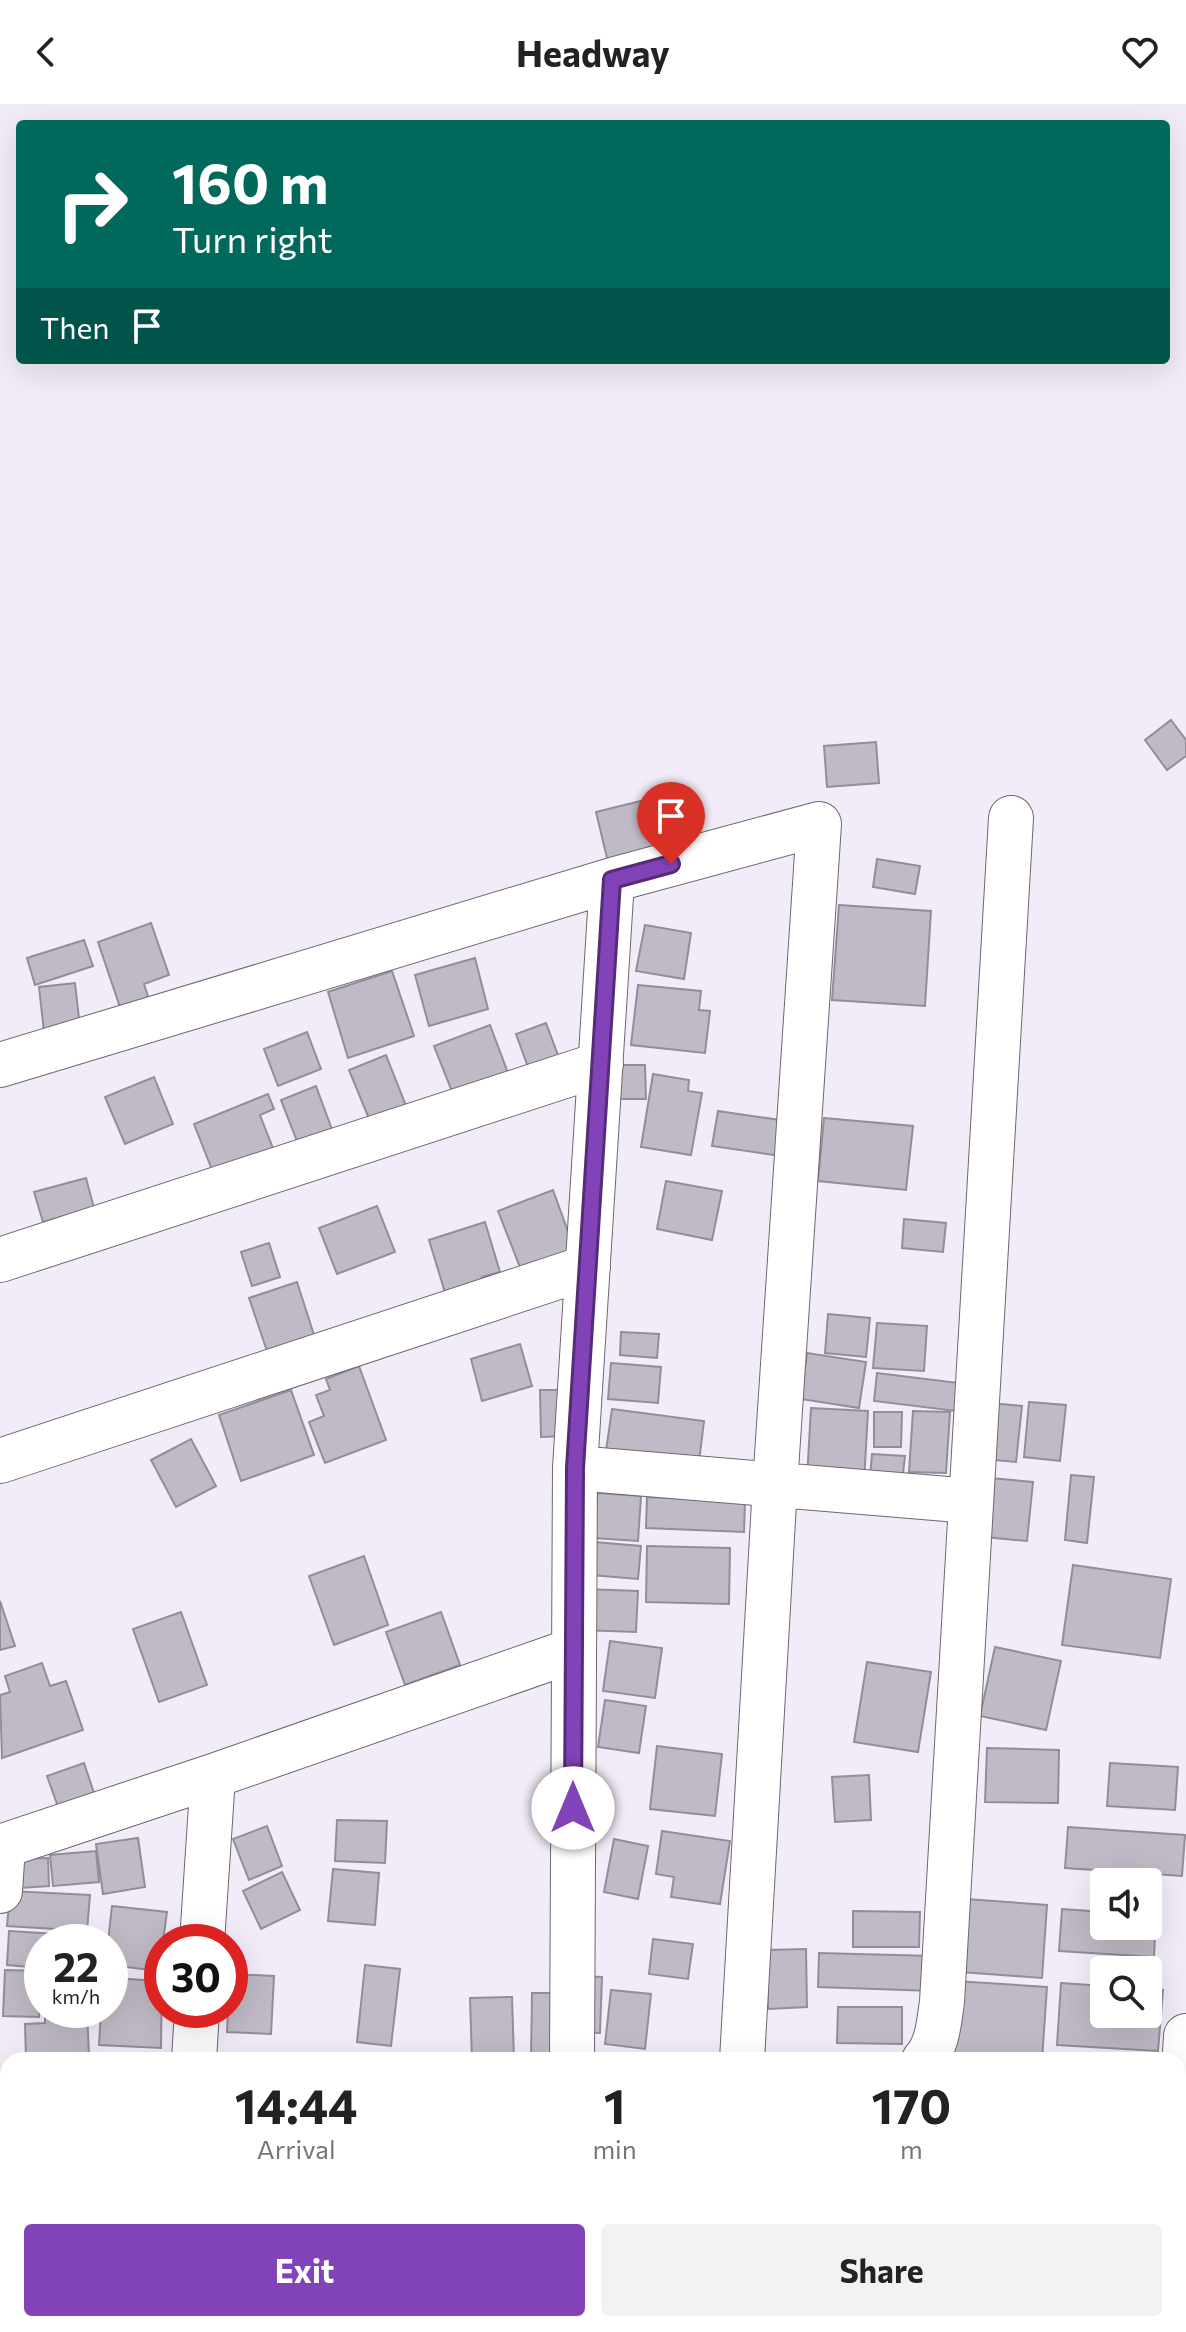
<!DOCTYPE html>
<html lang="en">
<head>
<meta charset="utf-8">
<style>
  :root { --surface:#fff; --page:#f2f2f2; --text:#222; --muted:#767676; --accent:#8343b8 }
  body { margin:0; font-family:Commissioner,sans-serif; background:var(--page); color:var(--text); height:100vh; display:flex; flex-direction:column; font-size:30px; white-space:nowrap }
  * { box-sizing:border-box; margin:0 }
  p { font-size:26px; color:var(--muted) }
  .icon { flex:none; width:44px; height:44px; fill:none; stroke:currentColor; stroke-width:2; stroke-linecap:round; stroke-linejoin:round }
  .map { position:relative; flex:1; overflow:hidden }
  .side { position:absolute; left:0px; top:1948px; width:1186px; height:280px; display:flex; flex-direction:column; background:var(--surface); border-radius:24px 24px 0 0; box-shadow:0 8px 32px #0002 }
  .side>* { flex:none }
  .top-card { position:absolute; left:16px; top:16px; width:1154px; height:244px; border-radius:8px; box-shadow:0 8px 32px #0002; background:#00695c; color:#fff; overflow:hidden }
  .tools { position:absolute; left:1090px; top:1764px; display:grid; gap:16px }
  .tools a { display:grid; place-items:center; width:72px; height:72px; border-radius:8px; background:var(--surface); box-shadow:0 8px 32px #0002; font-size:40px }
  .speed { position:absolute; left:24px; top:1820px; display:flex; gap:16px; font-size:40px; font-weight:700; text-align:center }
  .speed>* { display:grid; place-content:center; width:104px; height:104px; border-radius:50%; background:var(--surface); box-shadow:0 8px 32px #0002; line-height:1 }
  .speed small { font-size:20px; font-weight:400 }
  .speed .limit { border:12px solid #d22; background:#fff; color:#111 }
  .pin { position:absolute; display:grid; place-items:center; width:68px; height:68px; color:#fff; margin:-82px -34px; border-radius:50% 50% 50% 0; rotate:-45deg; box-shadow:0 0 8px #0007 }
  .pin .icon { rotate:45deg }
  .me { position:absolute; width:88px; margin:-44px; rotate:0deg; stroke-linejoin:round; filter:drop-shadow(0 0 6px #0008) }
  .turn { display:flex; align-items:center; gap:28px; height:168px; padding:0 24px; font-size:36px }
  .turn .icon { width:104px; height:104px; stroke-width:2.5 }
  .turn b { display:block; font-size:56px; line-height:68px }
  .then { display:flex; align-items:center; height:76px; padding:0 24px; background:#0003; gap:16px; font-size:30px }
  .eta { display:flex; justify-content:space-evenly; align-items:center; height:136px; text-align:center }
  .eta b { font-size:48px; font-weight:700; line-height:56px }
  .action { display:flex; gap:16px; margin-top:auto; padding:16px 24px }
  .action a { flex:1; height:92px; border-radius:8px; background:var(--accent); color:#fff; font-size:32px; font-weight:700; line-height:92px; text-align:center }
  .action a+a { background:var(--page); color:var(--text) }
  header { display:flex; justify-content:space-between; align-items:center; height:104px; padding:0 24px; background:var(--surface); font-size:36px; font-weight:700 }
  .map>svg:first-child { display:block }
  .building { fill:#c0bac6; stroke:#928d98; stroke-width:2 }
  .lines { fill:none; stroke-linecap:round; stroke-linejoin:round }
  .minor-casing { stroke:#6c6771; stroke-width:46 }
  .minor { stroke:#fff; stroke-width:44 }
  .route-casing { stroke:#552c78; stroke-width:20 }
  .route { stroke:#8343b8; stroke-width:14 }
</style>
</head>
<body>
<header><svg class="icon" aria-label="back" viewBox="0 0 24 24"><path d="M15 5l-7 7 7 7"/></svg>Headway<svg class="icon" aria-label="heart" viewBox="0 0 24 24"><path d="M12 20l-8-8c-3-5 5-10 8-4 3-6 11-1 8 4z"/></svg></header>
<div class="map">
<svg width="1186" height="2228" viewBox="0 0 1186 2228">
  <rect width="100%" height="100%" fill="#f2ecf8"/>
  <!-- building -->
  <path class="building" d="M1171,616L1186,636V652L1167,666L1145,636Z
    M876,638L879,679L827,683L824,642Z
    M653,694L666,748L609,762L596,708Z
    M877,755L920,762L915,790L873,783Z
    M839,801L931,807L925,902L832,896Z
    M151,819L169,871L144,880L151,902L123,912L98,838Z
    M645,821L691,829L684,875L636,867Z
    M84,836L93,862L35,881L27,854Z
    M475,854L488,905L429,922L415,871Z
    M392,867L414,932L348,954L328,888Z
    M75,879L80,923L44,928L39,883Z
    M638,881L701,887L699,906L710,907L705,949L631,941Z
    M546,919L559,954L529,966L516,930Z
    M490,921L508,969L453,990L434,942Z
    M307,928L321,965L278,982L264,945Z
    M386,951L408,1007L372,1022L349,966Z
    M619,961H645L646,995H619Z
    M653,970L689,976L688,987L702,989L691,1051L641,1043Z
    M154,973L173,1020L125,1040L105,993Z
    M316,982L334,1031L300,1045L281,996Z
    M268,990L274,1005L260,1011L274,1047L214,1071L194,1020Z
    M718,1007L787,1017L781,1052L712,1042Z
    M824,1014L913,1022L906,1086L818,1077Z
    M86,1074L94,1104L43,1118L34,1088Z
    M666,1077L722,1087L712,1136L657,1125Z
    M553,1086L576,1150L523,1171L498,1107Z
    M377,1102L395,1148L337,1170L319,1124Z
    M904,1115L946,1119L943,1148L902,1144Z
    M485,1118L500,1168L482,1173L485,1183L447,1195L429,1136Z
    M269,1139L280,1173L252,1182L241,1148Z
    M297,1178L316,1237L269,1253L249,1194Z
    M828,1210L870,1214L866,1253L825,1249Z
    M877,1219L927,1222L924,1267L873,1264Z
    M621,1228L659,1230L657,1254L620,1251Z
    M520,1240L532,1282L482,1297L471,1255Z
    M807,1249L866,1258L859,1304L801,1295Z
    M611,1259L661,1263L658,1299L608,1295Z
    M359,1262L386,1336L325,1359L309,1318L324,1312L316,1291L330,1286L326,1275Z
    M877,1269L959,1279L956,1307L874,1297Z
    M291,1286L314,1351L241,1377L219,1311Z
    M540,1286H565L566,1332L541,1333Z
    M1029,1298L1066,1301L1060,1357L1024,1353Z
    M990,1299L1022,1302L1016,1358L984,1355Z
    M811,1304L868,1307L864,1378L807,1375Z
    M612,1305L704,1317L698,1366L605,1354Z
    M913,1307L950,1308L946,1369L909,1368Z
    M874,1308H902L901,1343H874Z
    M191,1335L216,1382L176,1403L151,1356Z
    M872,1350L905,1352L901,1387L869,1385Z
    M1071,1371L1094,1373L1087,1439L1065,1436Z
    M991,1374L1033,1378L1027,1437L985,1433Z
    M597,1389L641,1392L638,1437L594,1434Z
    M647,1393L745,1397L744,1428L646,1424Z
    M594,1438L641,1442L638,1475L591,1471Z
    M647,1442L730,1444L729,1500L646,1498Z
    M364,1452L388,1521L334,1541L309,1472Z
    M1073,1461L1171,1475L1160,1554L1062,1541Z
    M583,1485L638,1487L636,1528L581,1526Z
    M0,1497L15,1542L0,1546Z
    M181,1508L207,1581L159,1598L133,1525Z
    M441,1508L460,1561L405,1581L386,1528Z
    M610,1537L662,1544L655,1594L603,1587Z
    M995,1543L1061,1557L1046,1626L980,1612Z
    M867,1558L931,1568L918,1648L854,1638Z
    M42,1559L50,1582L66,1577L83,1626L2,1654L0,1591L10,1588L5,1572Z
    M605,1596L646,1602L639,1649L598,1643Z
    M657,1642L722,1650L715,1712L650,1705Z
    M987,1644L1059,1646L1058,1699L985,1698Z
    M84,1659L97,1698L61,1711L47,1672Z
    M1110,1659L1178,1663L1175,1706L1107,1702Z
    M869,1671L871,1716L835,1718L832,1673Z
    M337,1716L387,1717L385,1759L335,1757Z
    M267,1722L282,1762L249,1776L233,1735Z
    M1068,1723L1185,1731L1182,1772L1065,1764Z
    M662,1727L730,1737L720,1800L671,1793L674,1773L656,1770Z
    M138,1734L145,1783L103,1790L96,1740Z
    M614,1735L648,1742L638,1795L604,1788Z
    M96,1747L99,1778L53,1782L50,1751Z
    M48,1754L49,1782L21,1784L20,1755Z
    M333,1765L379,1769L375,1821L328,1817Z
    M282,1768L300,1806L261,1825L243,1787Z
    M10,1787L90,1791L87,1827L7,1822Z
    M966,1795L1047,1801L1042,1874L961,1868Z
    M112,1802L167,1808L159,1867L110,1861V1838H108Z
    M1062,1805L1104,1808V1822H1148V1810L1156,1811L1154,1853L1059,1847Z
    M853,1807L920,1808L919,1843H853Z
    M9,1827L88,1832L87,1838H42V1864L7,1861Z
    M653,1835L693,1840L688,1875L649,1870Z
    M806,1845L807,1903L768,1905L767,1846Z
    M819,1849L933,1852L932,1887L818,1883Z
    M365,1861L400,1865L391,1942L357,1938Z
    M5,1866L42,1867L39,1913L3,1912Z
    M230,1870L274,1872L271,1930L227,1928L228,1906H230Z
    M580,1872L602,1873L600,1929L577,1928Z
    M110,1874L162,1877L161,1944L99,1941L101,1906H110Z
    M955,1877L1047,1883L1042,1956L949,1952Z
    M1061,1879L1104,1882V1910H1148V1885L1163,1886L1158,1947L1057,1941Z
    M611,1886L651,1890L645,1945L605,1940Z
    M532,1889H564L563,1956H531Z
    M512,1893L514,1955L472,1956L470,1894Z
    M838,1903H902V1940L837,1939Z
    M45,1906H87L89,1952L26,1955L25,1920L45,1919Z
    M0,2025H8V2057L0,2056Z
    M0,2193H8V2220H56L55,2228H0Z
    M67,2220H133L132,2228H66Z
    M788,2220H816L851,2223V2228H788Z
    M857,2220H1035L1034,2228H857Z
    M1082,2220H1129L1168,2222V2228H1081Z"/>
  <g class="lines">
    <defs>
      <path id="minor" d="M0,961L612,776L819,720L775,1381L742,1956
        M0,1156L601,960
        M0,1357L588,1163
        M575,1364L971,1397
        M0,1743L213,1672L574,1546
        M0,1787L3,1742
        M202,1838L213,1672
        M194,1956L197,1906
        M572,1956L575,1364L612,776
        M924,1956C938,1941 939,1917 942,1898L1011,714
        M1178,2061L1186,1932
        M1178,2183H1186
        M176,2228L177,2220
        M557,2228L558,2220
        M780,2228L781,2220
        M1049,2228V2220"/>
    </defs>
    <!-- minor casing -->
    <use href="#minor" class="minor-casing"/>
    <!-- minor -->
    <use href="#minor" class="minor"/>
  </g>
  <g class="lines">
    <defs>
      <path id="route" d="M573,1704L575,1364L612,776L671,760"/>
    </defs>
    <!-- route casing -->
    <use href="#route" class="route-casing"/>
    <!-- route -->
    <use href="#route" class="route"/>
  </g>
</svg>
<div class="tools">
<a><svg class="icon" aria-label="sound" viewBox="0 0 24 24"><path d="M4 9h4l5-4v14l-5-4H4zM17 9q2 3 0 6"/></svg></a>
<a><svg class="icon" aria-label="search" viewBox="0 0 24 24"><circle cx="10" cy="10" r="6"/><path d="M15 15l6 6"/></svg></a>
</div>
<div class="speed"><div>22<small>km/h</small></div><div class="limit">30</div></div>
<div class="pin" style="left:671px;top:760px;background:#d93025"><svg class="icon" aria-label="arrive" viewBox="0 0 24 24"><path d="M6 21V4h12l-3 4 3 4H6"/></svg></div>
<svg class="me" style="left:573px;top:1704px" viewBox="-20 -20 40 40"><circle r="19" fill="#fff"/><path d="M0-13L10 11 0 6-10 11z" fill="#8343b8"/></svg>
<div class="top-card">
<div class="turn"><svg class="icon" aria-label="right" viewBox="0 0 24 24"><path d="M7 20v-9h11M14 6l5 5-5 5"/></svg><div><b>160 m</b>Turn right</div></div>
<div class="then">Then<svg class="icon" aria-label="arrive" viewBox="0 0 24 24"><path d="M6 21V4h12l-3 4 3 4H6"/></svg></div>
</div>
<section class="side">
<div class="eta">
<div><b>14:44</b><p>Arrival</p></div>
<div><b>1</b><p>min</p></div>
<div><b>170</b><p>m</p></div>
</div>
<div class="action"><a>Exit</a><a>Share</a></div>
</section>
</div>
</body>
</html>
